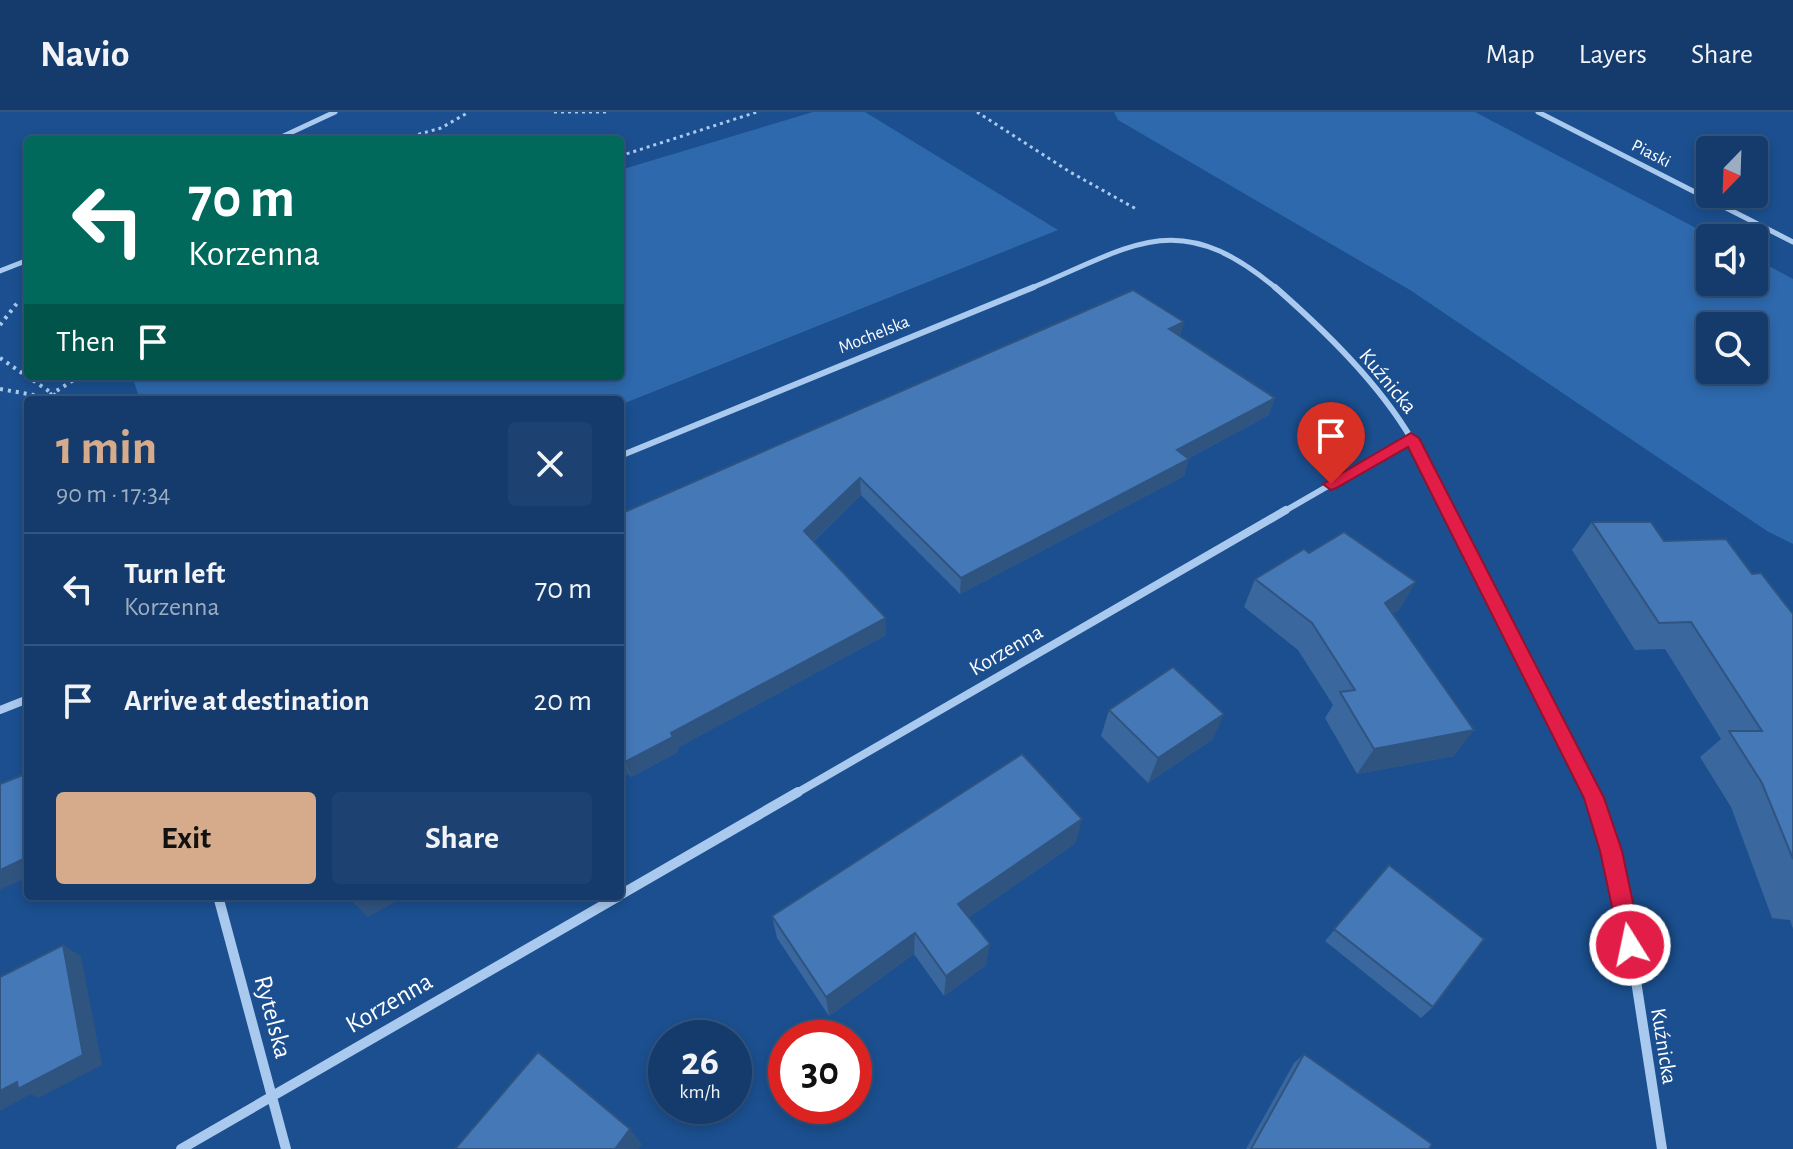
<!DOCTYPE html>
<html lang="en">
<head>
<meta charset="utf-8">
<style>
  :root { --surface:#143b6b; --page:#1d4271; --text:#f1f3f6; --muted:#9dadc1; --line:#33557e; --accent:#d6ab8b }
  body { margin:0; font-family:"Alegreya Sans",sans-serif; background:var(--page); color:var(--text); height:100vh; display:flex; flex-direction:column; font-size:30px; white-space:nowrap }
  * { box-sizing:border-box; margin:0 }
  p { font-size:26px; color:var(--muted) }
  .icon { flex:none; width:44px; height:44px; fill:none; stroke:currentColor; stroke-width:2; stroke-linecap:round; stroke-linejoin:round }
  .map { position:relative; flex:1; overflow:hidden }
  .panel { position:absolute; left:24px; top:284px; width:600px; height:504px; display:flex; flex-direction:column; background:var(--surface); border-radius:8px; box-shadow:0 4px 12px #0003,0 0 0 2px var(--line) }
  .panel>* { flex:none }
  .banner { position:absolute; left:24px; top:24px; width:600px; height:244px; border-radius:8px; box-shadow:0 4px 12px #0003,0 0 0 2px var(--line); background:#00695c; color:#fff; overflow:hidden }
  .needle { width:52px; rotate:203deg }
  .buttons { position:absolute; left:1696px; top:24px; display:grid; gap:16px }
  .buttons a { display:grid; place-items:center; width:72px; height:72px; border-radius:8px; background:var(--surface); box-shadow:0 4px 12px #0003,0 0 0 2px var(--line); font-size:40px }
  .speed { position:absolute; left:648px; top:908px; display:flex; gap:16px; font-size:40px; font-weight:700; text-align:center }
  .speed>* { display:grid; place-content:center; width:104px; height:104px; border-radius:50%; background:var(--surface); box-shadow:0 4px 12px #0003,0 0 0 2px var(--line); line-height:1 }
  .speed small { font-size:20px; font-weight:400 }
  .speed .limit { border:12px solid #d22; background:#fff; color:#111 }
  .pin { position:absolute; display:grid; place-items:center; width:68px; height:68px; color:#fff; margin:-82px -34px; border-radius:50% 50% 50% 0; rotate:-45deg; box-shadow:0 0 8px #0007 }
  .pin .icon { rotate:45deg }
  .me { position:absolute; width:88px; margin:-44px; rotate:350deg; stroke-linejoin:round; filter:drop-shadow(0 0 6px #0008) }
  .turn { display:flex; align-items:center; gap:28px; height:168px; padding:0 32px; font-size:36px }
  .turn .icon { width:104px; height:104px; stroke-width:2.5 }
  .turn b { display:block; font-size:56px; line-height:68px }
  .then { display:flex; align-items:center; height:76px; padding:0 32px; background:#0003; gap:16px; font-size:30px }
  .round { display:grid; place-items:center; flex:none; width:84px; height:84px; border-radius:8px; background:var(--page) }
  .overview { display:flex; align-items:center; justify-content:space-between; height:136px; padding:0 32px }
  h1 { font-size:48px; font-weight:700; line-height:60px; color:var(--accent) }
  .action { display:flex; gap:16px; margin-top:auto; padding:16px 32px }
  .action a { flex:1; height:92px; border-radius:8px; background:var(--accent); color:#111; font-size:32px; font-weight:700; line-height:92px; text-align:center }
  .action a+a { background:var(--page); color:var(--text) }
  ul { padding:0; list-style:none }
  li { display:flex; align-items:center; gap:24px; height:112px; padding:0 32px; border-top:2px solid var(--line) }
  li div { flex:1 }
  li b { display:block; font-size:30px }
  li em { font-style:normal }
  header { display:flex; align-items:center; gap:48px; box-sizing:border-box; height:112px; padding:0 40px; background:var(--surface); border-bottom:2px solid var(--line) }
  header strong { font-size:38px }
  nav { display:flex; gap:44px; margin-inline-start:auto; font-size:28px }
  .map>svg:first-child { display:block }
  .green { fill:#2e69ad; fill-rule:evenodd }
  .lines { fill:none; stroke-linecap:round; stroke-linejoin:round }
  .path-far1 { stroke:#a9c9ee; stroke-width:3; stroke-dasharray:3 4; stroke-linecap:butt }
  .path { stroke:#a9c9ee; stroke-width:4; stroke-dasharray:3 5; stroke-linecap:butt }
  .minor-far3 { stroke:#a9c9ee; stroke-width:5 }
  .minor-far2 { stroke:#a9c9ee; stroke-width:6 }
  .minor-far1 { stroke:#a9c9ee; stroke-width:8 }
  .minor { stroke:#a9c9ee; stroke-width:10 }
  .wall { fill:#3a679d }
  .shaded-wall { fill:#305480 }
  .building { fill:#4478b7; stroke:#305480; stroke-width:2 }
  .route { fill:#e11d48; stroke:#92132f; stroke-width:2 }
  .labels { text-anchor:middle; dominant-baseline:central; stroke-width:7; stroke-linejoin:round; paint-order:stroke }
  .far-street-label { font-size:18px; fill:#fff; stroke:#1b4f8f }
  .street-label { font-size:22px; fill:#fff; stroke:#1b4f8f }
  .near-street-label { font-size:26px; fill:#fff; stroke:#1b4f8f }
</style>
</head>
<body>
<header>
<strong>Navio</strong>
<nav><a>Map</a><a>Layers</a><a>Share</a></nav>
</header>
<div class="map">
<svg width="1793" height="1037" viewBox="0 0 1793 1037">
  <rect width="100%" height="100%" fill="#1b4f8f"/>
  <!-- green -->
  <path class="green" d="M813,0H865L1058,118L620,293V288H140L132,264H620V58Z
    M1114,0H1475L1715,126H1710V170H1754V146L1793,167V432L1767,419L1410,178L1118,8ZM1710,214H1754V258H1710Z"/>
  <g class="lines">
    <!-- path-far1 -->
    <path class="path-far1" d="M554,0H607
      M977,0L1070,60L1138,98
      M398,28L441,16L469,0
      M620,44L757,0"/>
    <!-- path -->
    <path class="path" d="M0,213L18,190
      M0,246L56,284
      M0,277L62,288
      M50,283L80,264"/>
    <!-- minor-far3 -->
    <path class="minor-far3" d="M1538,0L1793,130
      M275,28L335,0
      M0,159L28,148
      M1029,177C1134,134 1177,93 1277,177"/>
    <!-- minor-far2 -->
    <path class="minor-far2" d="M1275,175C1324,218 1379,271 1412,328C1426,351 1437,376 1449,400
      M620,344L1034,175
      M1283,400L1411,326"/>
    <!-- minor-far1 -->
    <path class="minor-far1" d="M1448,398L1592,682
      M0,598L28,587
      M795,682L1286,398"/>
    <!-- minor -->
    <path class="minor" d="M1591,680L1626,804L1662,1037
      M620,783L798,680
      M218,784L286,1037
      M181,1037L619,784"/>
  </g>
  <!-- wall -->
  <path class="wall" d="M1180,224L1269,303L1189,346L1184,364L960,482L861,383L814,429L886,506V523L677,636L678,640L631,665L629,662L620,667V402Z
    M1592,410L1664,429L1752,462L1793,502V817L1790,808L1772,806L1731,695L1700,645L1721,627L1665,537L1635,538L1572,438Z
    M1309,441L1400,497L1393,502L1454,644L1357,662L1325,606L1333,593L1298,538L1244,495L1255,467Z
    M1109,598L1213,627L1148,671L1101,624Z
    M1076,731L969,805L986,853L944,884L914,842L829,904L777,826L772,804Z
    M1389,753L1433,895L1421,906L1325,829Z
    M1304,942L1429,1037H1246L1294,951Z"/>
  <!-- shaded-wall -->
  <path class="shaded-wall" d="M1184,210L1180,227L1169,217Z
    M1275,286L1269,303L1172,355L1177,338Z
    M1189,347L1184,364L960,482L961,466Z
    M860,366L861,383L806,436L804,419Z
    M1416,470L1400,497L1370,518L1385,491Z
    M886,506V523L677,636L678,640L631,665L625,650L671,621Z
    M1224,602L1213,627L1148,671L1158,646Z
    M1474,618L1454,644L1357,662L1374,637Z
    M623,647L629,662L620,667V648Z
    M1082,707L1076,731L956,814L958,792Z
    M28,745V765L0,778V758Z
    M368,784H406L368,805L355,792Z
    M915,821L914,842L829,904L826,885Z
    M990,832L986,853L944,884L946,864Z
    M63,833L81,844L102,953L38,986L31,982L0,999V979Z
    M630,1017L642,1032L639,1037H615Z"/>
  <!-- building -->
  <path class="building" d="M1133,178L1184,210L1169,217L1275,286L1177,338L1189,347L961,466L860,366L804,419L886,506L671,621L673,625L625,650L623,647L620,648V402Z
    M1592,410H1651L1664,429L1726,427L1752,462L1761,461L1793,502V747L1762,671L1729,619H1762L1691,510L1659,511Z
    M1344,420L1416,470L1385,491L1474,618L1374,637L1340,580L1355,578L1312,511L1255,467L1304,437L1309,441Z
    M1173,555L1224,602L1158,646L1109,598Z
    M1022,642L1082,707L958,792L990,832L946,864L915,821L826,885L772,804Z
    M28,661V745L0,758V672Z
    M1389,753L1484,827L1433,895L1334,817Z
    M352,784H368L355,792Z
    M63,833L83,943L18,977L17,970L0,979V865Z
    M538,940L630,1017L615,1037H455Z
    M1304,942L1432,1032L1429,1037H1251Z"/>
  <!-- route -->
  <path class="route" d="M1411,321L1419,326L1604,686L1622,739L1642,833L1638,841L1630,844L1622,841L1600,739L1584,686L1408,335L1336,376L1331,378L1323,372Z"/>
  <g class="labels">
    <!-- far-street labels -->
    <g class="far-street-label">
      <text transform="translate(1651 42) rotate(27)">Piaski</text>
      <text transform="translate(874 223) rotate(-22)">Mochelska</text>
    </g>
    <!-- street labels -->
    <g class="street-label">
      <text transform="translate(1388 269) rotate(50)">Kuźnicka</text>
      <text transform="translate(1006 538) rotate(-30)">Korzenna</text>
      <text transform="translate(1664 934) rotate(81)">Kuźnicka</text>
    </g>
    <!-- near-street labels -->
    <g class="near-street-label">
      <text transform="translate(389 891) rotate(-30)">Korzenna</text>
      <text transform="translate(273 905) rotate(75)">Rytelska</text>
    </g>
  </g>
</svg>
<div class="buttons">
<a><svg class="needle" viewBox="-14 -14 28 28"><path d="M0-13l5 13h-10z" fill="#e53935"/><path d="M0 13l5-13h-10z" fill="#9dadc1"/></svg></a>
<a><svg class="icon" aria-label="sound" viewBox="0 0 24 24"><path d="M4 9h4l5-4v14l-5-4H4zM17 9q2 3 0 6"/></svg></a>
<a><svg class="icon" aria-label="search" viewBox="0 0 24 24"><circle cx="10" cy="10" r="6"/><path d="M15 15l6 6"/></svg></a>
</div>
<div class="speed"><div>26<small>km/h</small></div><div class="limit">30</div></div>
<div class="pin" style="left:1331px;top:372px;background:#d93025"><svg class="icon" aria-label="arrive" viewBox="0 0 24 24"><path d="M6 21V4h12l-3 4 3 4H6"/></svg></div>
<svg class="me" style="left:1630px;top:833px" viewBox="-20 -20 40 40"><circle r="17" fill="#e11d48" stroke="#fff" stroke-width="3"/><path d="M0-11L8 9 0 5-8 9z" fill="#fff"/></svg>
<div class="banner">
<div class="turn"><svg class="icon" aria-label="left" viewBox="0 0 24 24"><path d="M17 20v-9H6M10 6l-5 5 5 5"/></svg><div><b>70 m</b>Korzenna</div></div>
<div class="then">Then<svg class="icon" aria-label="arrive" viewBox="0 0 24 24"><path d="M6 21V4h12l-3 4 3 4H6"/></svg></div>
</div>
<section class="panel">
<div class="overview"><div><h1>1 min</h1><p>90 m · 17:34</p></div><a class="round"><svg class="icon" aria-label="close" viewBox="0 0 24 24"><path d="M6 6l12 12M18 6L6 18"/></svg></a></div>
<ul>
<li><svg class="icon" aria-label="left" viewBox="0 0 24 24"><path d="M17 20v-9H6M10 6l-5 5 5 5"/></svg><div><b>Turn left</b><p>Korzenna</p></div><em>70 m</em></li>
<li><svg class="icon" aria-label="arrive" viewBox="0 0 24 24"><path d="M6 21V4h12l-3 4 3 4H6"/></svg><div><b>Arrive at destination</b></div><em>20 m</em></li>
</ul>
<div class="action"><a>Exit</a><a>Share</a></div>
</section>
</div>
</body>
</html>
